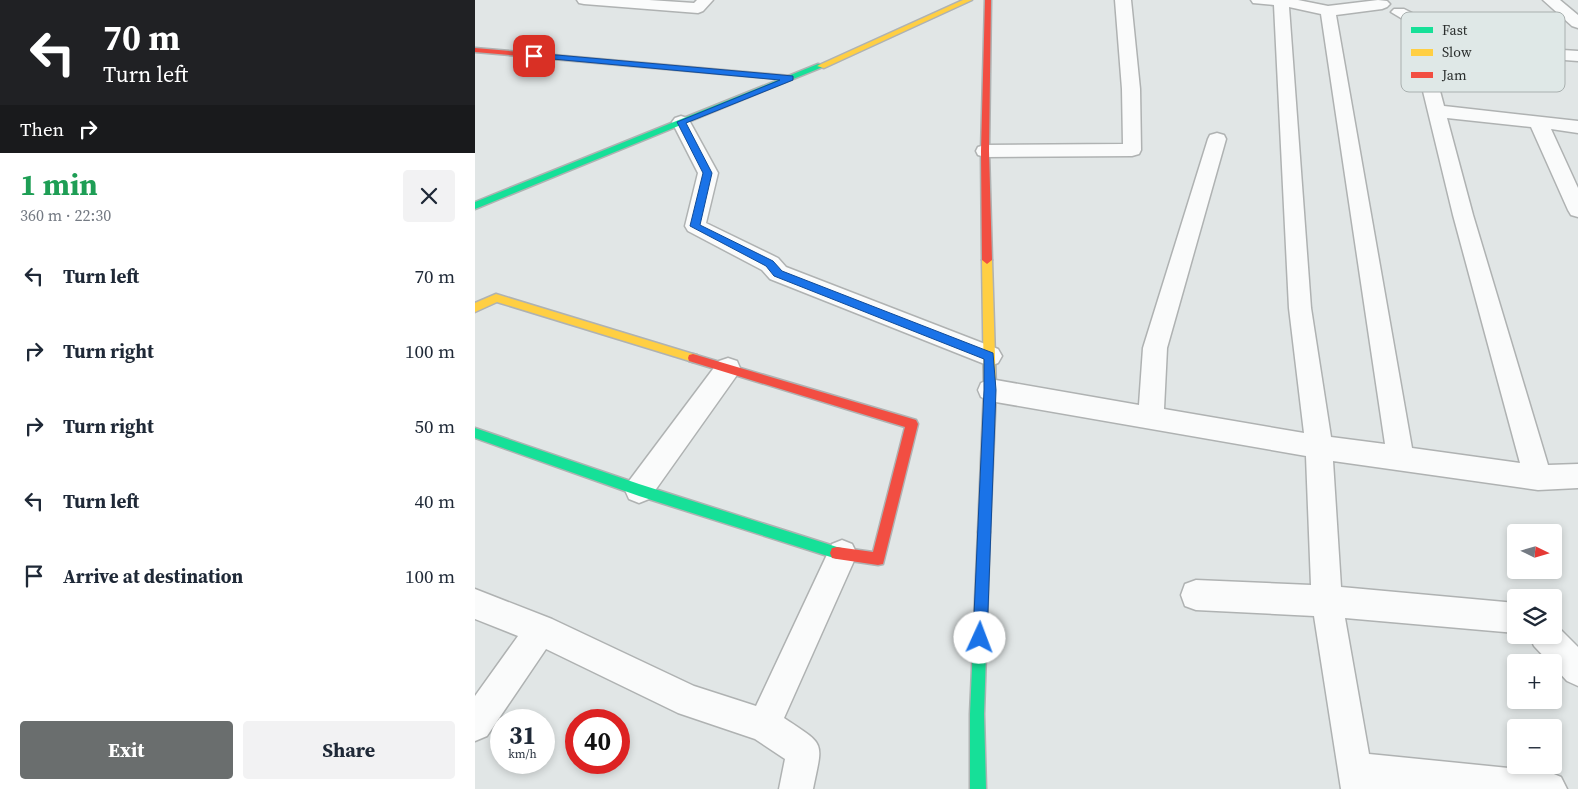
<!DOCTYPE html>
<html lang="en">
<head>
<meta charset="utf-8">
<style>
  :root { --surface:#fff; --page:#f2f2f3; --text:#1f2937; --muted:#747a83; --accent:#6a6e6e }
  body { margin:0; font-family:"Source Serif 4",serif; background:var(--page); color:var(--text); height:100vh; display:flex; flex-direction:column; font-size:19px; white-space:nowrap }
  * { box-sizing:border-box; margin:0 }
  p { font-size:16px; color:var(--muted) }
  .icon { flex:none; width:28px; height:28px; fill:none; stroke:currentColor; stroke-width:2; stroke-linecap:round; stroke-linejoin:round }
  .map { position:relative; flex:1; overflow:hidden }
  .details { display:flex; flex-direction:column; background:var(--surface); width:475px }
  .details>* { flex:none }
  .banner { background:#202124; color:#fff; overflow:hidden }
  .needle { width:32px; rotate:95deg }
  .fabs { position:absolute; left:1032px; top:524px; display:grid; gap:10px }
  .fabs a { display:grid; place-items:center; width:55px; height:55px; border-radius:5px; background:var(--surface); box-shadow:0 2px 8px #0003; font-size:25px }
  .speed { position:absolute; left:15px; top:709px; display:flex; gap:10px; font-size:25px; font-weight:700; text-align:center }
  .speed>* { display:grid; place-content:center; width:65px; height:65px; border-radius:50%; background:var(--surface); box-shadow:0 2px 8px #0003; line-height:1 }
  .speed small { font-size:12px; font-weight:400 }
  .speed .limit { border:8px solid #d22; background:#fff; color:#111 }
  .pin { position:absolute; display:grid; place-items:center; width:42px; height:42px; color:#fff; margin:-21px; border-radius:10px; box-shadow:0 2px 8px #0006 }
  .me { position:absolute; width:55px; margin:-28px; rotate:2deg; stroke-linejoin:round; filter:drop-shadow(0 0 4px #0008) }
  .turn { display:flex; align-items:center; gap:18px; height:105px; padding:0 20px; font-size:22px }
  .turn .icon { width:65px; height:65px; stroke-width:2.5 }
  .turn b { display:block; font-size:35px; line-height:42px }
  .then { display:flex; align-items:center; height:48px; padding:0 20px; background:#0003; gap:10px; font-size:19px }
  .round { display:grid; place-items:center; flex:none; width:52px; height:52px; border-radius:5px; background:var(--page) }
  .headline { display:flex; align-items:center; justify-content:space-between; height:85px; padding:0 20px }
  h1 { font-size:30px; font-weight:700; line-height:38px; color:#1e9e55 }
  .cta { display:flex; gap:10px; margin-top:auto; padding:10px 20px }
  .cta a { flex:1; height:58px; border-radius:5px; background:var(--accent); color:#fff; font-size:20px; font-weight:700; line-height:58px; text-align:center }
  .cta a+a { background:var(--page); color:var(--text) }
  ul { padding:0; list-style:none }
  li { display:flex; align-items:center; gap:15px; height:75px; padding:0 20px }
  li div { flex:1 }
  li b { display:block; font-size:19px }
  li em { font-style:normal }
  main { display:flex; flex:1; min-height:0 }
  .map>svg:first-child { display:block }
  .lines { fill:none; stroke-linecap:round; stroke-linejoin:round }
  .street-casing { stroke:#afb2b2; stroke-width:3 }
  .fast-casing { stroke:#afb2b2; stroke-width:3 }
  .slow-casing { stroke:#afb2b2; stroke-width:3 }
  .jam-casing { stroke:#afb2b2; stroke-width:3 }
  .street { fill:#fafbfb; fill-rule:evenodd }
  .fast { fill:#16e098; fill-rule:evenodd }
  .slow { fill:#ffcf43; fill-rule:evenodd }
  .jam { fill:#f24e42; fill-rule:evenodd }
  .route { fill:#1a73e8; stroke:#114b97 }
  .key { fill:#dfe8e7; stroke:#a9b0af; stroke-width:1 }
  .key-label { font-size:14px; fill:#2a2e2d }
</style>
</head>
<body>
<main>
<section class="details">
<div class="banner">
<div class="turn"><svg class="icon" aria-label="left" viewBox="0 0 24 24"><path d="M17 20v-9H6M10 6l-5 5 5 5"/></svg><div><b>70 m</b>Turn left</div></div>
<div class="then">Then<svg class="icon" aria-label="right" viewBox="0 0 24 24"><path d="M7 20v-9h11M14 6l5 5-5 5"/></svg></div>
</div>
<div class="headline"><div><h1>1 min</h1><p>360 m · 22:30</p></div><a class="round"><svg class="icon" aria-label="close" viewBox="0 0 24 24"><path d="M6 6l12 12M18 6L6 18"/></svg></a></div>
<ul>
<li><svg class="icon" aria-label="left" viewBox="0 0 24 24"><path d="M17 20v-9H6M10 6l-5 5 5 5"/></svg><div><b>Turn left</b></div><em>70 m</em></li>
<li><svg class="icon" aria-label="right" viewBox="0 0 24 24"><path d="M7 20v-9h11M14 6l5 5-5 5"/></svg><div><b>Turn right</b></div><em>100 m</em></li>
<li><svg class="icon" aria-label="right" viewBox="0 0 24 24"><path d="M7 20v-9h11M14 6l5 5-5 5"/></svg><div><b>Turn right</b></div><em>50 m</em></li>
<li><svg class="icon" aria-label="left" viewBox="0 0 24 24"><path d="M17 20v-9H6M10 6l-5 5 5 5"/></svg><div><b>Turn left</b></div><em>40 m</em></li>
<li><svg class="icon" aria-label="arrive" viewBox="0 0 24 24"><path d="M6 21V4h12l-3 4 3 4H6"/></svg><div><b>Arrive at destination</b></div><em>100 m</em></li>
</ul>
<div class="cta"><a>Exit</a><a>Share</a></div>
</section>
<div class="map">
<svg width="1103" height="789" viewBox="0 0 1103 789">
  <rect width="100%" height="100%" fill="#e1e6e6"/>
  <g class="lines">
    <defs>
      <path id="street" d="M102,0H174L219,3L222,0H238L228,11L223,13L109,4L104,3Z
        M640,0H656L665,89L666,150L664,154L657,156L510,157L503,155L501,151L503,147L510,145L648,144L647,89Z
        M776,0H823L853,6L903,0L912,1L915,4L912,7L907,9L861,15L937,448L1045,463L978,215L931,21L916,12L919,9H929L941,15L1076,21L1082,23L1084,26L1082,29L1076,31L947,24L952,41L1103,51V61L954,50L969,106L1103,121V133L1076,129L1103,188V217L1096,215L1093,210L1056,127L972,118L998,215L1073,465L1103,464V488L1063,490L858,461L866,587L1041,603V633L870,618L894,754L1074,772L1086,777L1092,789H866L839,616L721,610L710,606L706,595L710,584L721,580L836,585L831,456L515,401L506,397L503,390L506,383L515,379L664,405L668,348L733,139L735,135L742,133L749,135L751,139L692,348L689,409L829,433L814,308L799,5L778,3ZM814,7L846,14L910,444L856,437L836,308Z
        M1068,0H1085L1103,15V28L1097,26Z
        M206,116L212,118L215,122L243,173L231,223L303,258L311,267L523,349L527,356L523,363L515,366L507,363L295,279L287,270L213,231L210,226L223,173L197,122L200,118Z
        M253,358L262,361L265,368L262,375L174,499L164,503L154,499L150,490L154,481L244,361Z
        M367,540L377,544L382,554L309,718C351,746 348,740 338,789H304L310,759L280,739L203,713L71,649L12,736L0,741V696L43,636L0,619V589L77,619L219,686L281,706L357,544Z
        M1079,623L1103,647V686L1092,681L1079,667V662H1074L1059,646L1054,635H1079Z"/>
      <path id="fast" d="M343,64L350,66L0,209V202Z
        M0,428L164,484L362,547L367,548L369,553L367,558L362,559L164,496L0,438Z
        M509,526L514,528L515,532L509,714L511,789H495V714L503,532L504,528Z"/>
      <path id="slow" d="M488,0H497L349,68L342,66Z
        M512,256L517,260L521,390L515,532L514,536L509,538L504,536L503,532L509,390L507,260Z
        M21,294L218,354L222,355L223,358L222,361L218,362L22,302L0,312V303Z"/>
      <path id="jam" d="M510,0H516L514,151L517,260L512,264L507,260L506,151Z
        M0,48L315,76L319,78L315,80L0,52Z
        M218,354L441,420L443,424L408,564L403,565L362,559L357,558L355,553L357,548L362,547L398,552L430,427L214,361L213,358L214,355Z"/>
    </defs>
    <!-- street casing -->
    <use href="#street" class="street-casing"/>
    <!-- fast casing -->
    <use href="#fast" class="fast-casing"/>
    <!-- slow casing -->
    <use href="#slow" class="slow-casing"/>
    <!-- jam casing -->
    <use href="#jam" class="jam-casing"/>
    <!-- street -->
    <use href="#street" class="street"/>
    <!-- fast -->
    <use href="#fast" class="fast"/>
    <!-- slow -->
    <use href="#slow" class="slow"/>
    <!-- jam -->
    <use href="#jam" class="jam"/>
  </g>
  <!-- route -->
  <path class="route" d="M59,53L318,76V80L211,123L237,173L225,225L298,261L307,271L518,353L521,390L512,638L510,643L505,645L500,643L498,638L509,390V359L299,276L291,266L215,226L228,173L202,122L305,80L56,57L55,56Z"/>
  <!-- legend -->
  <rect x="926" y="12" width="164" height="80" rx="8" class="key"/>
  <rect x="936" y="27" width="22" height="6" fill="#16e098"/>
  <rect x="936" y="49" width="22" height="7" fill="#ffcf43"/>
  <rect x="936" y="72" width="22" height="6" fill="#f24e42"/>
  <g class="key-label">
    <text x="967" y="35">Fast</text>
    <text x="967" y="57">Slow</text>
    <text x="967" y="80">Jam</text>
  </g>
</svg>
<div class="fabs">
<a><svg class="needle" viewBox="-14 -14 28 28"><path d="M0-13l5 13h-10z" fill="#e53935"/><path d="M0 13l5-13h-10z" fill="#747a83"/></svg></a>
<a><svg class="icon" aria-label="layers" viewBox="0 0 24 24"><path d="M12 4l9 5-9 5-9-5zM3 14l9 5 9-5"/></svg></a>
<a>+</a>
<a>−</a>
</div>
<div class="speed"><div>31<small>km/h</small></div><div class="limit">40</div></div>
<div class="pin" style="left:59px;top:56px;background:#d93025"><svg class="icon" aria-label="arrive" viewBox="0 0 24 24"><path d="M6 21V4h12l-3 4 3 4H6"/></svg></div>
<svg class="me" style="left:505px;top:638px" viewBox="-20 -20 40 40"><circle r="19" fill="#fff"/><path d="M0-13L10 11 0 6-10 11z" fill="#1a73e8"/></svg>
</div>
</main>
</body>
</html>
